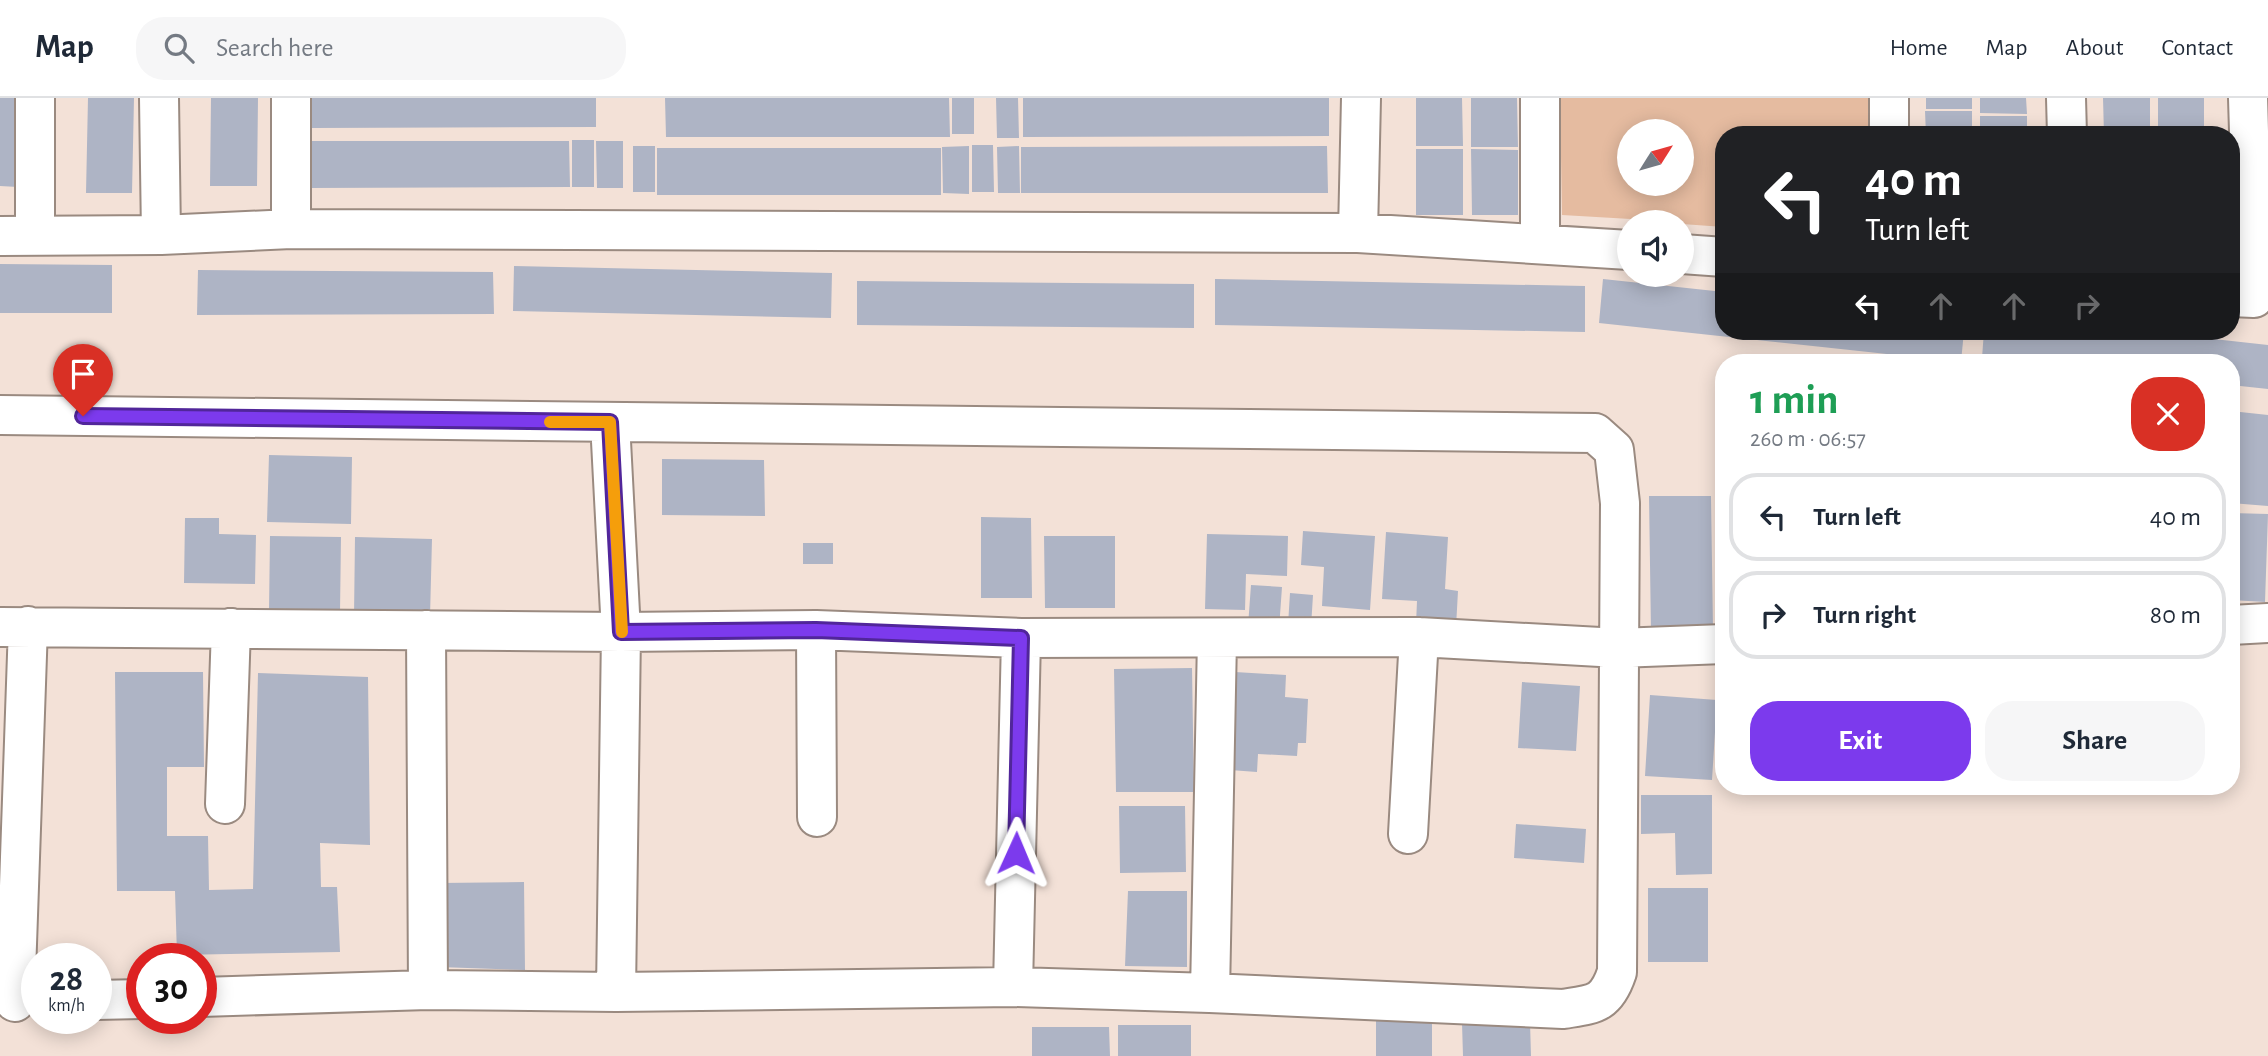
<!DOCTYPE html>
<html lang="en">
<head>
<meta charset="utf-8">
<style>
  :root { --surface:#fff; --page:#f6f6f7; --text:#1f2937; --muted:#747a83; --line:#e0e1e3; --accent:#7c3aed }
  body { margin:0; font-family:"Alegreya Sans",sans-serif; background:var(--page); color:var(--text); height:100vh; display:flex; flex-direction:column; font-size:26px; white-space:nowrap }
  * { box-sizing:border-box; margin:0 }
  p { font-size:23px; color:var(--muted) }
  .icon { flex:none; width:38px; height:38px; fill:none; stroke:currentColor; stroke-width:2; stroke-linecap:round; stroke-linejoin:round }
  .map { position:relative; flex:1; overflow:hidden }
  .drawer { position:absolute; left:1715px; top:256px; width:525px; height:441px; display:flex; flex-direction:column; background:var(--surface); border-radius:28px; box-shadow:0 4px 18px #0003 }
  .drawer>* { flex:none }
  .hud { position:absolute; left:1715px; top:28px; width:525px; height:214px; border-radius:28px; box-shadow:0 4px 18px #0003; background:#202124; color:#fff; overflow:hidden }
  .needle { width:46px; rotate:53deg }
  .buttons { position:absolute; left:1617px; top:21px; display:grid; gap:14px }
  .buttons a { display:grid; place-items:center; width:77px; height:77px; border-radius:50%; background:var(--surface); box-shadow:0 4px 18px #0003; font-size:35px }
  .speed { position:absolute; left:21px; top:845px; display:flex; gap:14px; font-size:35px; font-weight:700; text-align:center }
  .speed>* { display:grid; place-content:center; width:91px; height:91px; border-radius:50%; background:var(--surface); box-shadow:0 4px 18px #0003; line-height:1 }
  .speed small { font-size:18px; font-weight:400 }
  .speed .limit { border:10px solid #d22; background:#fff; color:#111 }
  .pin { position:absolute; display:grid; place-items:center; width:60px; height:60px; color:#fff; margin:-72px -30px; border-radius:50% 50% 50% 0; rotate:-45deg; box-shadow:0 0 7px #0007 }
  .pin .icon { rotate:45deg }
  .me { position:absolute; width:77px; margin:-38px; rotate:1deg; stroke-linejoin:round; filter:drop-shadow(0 0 5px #0008) }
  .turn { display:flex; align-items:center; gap:24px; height:147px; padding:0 35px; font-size:32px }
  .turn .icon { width:91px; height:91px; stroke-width:2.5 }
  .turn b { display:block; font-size:49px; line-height:60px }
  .lanes { display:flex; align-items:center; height:66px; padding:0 35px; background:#0003; justify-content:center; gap:35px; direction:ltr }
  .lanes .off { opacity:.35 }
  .round { display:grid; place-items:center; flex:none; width:74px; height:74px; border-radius:28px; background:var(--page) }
  .overview { display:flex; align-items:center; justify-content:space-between; height:119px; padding:0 35px }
  h1 { font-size:42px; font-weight:700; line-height:52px; color:#1e9e55 }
  .primary-button { display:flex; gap:14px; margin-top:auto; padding:14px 35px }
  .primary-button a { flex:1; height:80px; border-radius:28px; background:var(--accent); color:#fff; font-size:28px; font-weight:700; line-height:80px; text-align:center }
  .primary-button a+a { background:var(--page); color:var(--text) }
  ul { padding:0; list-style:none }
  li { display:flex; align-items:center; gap:21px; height:88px; margin:0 14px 10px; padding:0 21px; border:4px solid var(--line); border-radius:28px }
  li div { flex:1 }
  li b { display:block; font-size:26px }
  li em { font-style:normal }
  header { display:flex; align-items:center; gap:42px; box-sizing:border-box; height:98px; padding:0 35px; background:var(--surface); border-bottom:2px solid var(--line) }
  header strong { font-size:33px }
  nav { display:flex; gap:38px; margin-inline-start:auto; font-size:24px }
  .search { width:490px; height:63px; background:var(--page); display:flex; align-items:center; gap:18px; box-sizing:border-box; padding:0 24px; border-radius:28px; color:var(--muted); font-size:26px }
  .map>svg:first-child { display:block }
  .green { fill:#e5bba0; fill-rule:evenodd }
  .building { fill:#aeb4c5 }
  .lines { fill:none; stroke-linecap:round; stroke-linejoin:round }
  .minor-casing { stroke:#9a8a80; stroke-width:42 }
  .minor { stroke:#fff; stroke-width:38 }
  .route-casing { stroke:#51269a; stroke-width:18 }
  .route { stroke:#7c3aed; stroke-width:12 }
  .slow { stroke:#f59e0b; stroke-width:12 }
</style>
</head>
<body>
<header>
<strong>Map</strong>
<div class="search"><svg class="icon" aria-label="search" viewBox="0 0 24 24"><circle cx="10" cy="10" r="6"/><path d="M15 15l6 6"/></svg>Search here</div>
<nav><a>Home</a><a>Map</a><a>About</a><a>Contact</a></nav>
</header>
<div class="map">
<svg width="2268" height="958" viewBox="0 0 2268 958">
  <rect width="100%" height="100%" fill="#f3e1d7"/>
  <!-- green -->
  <path class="green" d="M1560,0H1869L1868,37H1724V129L1682,126V124L1562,117ZM1629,33H1682V86H1629Z"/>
  <!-- building -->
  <path class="building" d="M0,0H21L18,89L0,88Z
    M88,0H134L132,95H86Z
    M211,0H258L257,88H210Z
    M312,0H596V29L312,30Z
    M665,0H949L950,39H666Z
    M952,0H974V36H952Z
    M996,0H1018L1019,40H997Z
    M1023,0H1329V38L1023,39Z
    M1416,0H1462L1463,48H1416Z
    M1471,0H1517L1518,49H1471Z
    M1926,0H1972V11H1926Z
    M1980,0H2026L2027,16L1980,15Z
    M2103,0H2150V37H2104Z
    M2158,0H2204V37H2158Z
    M1925,13H1972V37H1926Z
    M1980,18H2027V37H1980Z
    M572,42H594V89H572Z
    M307,43H569L570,89L307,90Z
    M596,43H623V90H597Z
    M972,47H993L994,94H972Z
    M633,48H655V94H633Z
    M969,48V96L943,95L942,49Z
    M1019,48L1020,95H998L997,49Z
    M1327,48L1328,95H1021V49Z
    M657,50H941V97H657Z
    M1416,51H1463V117H1416Z
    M1471,51L1518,52V117H1472Z
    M0,166L112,167V215H0Z
    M514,168L832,175L831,220L513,213Z
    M198,172L493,174L494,216L197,217Z
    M1215,181L1585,188V234L1215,227Z
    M1603,181L1724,194V233H1964L1961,264L1599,225Z
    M857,183L1194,186V230L857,227Z
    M1984,233H2141L2268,247V291L2231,287V264H2025L1982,260Z
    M2231,313L2268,317V408L2231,405Z
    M269,357L352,359L351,426L267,424Z
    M662,361L764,362L765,418L662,417Z
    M1649,398H1711L1713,533L1651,534Z
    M2231,415L2268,416L2265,504L2231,502Z
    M981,419L1031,420L1032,500H981Z
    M185,420H219V436L256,437L255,486L184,485Z
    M1303,433L1375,438L1370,512L1322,508L1324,469L1301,467Z
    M1386,434L1448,439L1445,491L1458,493L1456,529L1416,526L1417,503L1382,501Z
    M1207,436L1288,438L1287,478L1246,476L1245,512L1205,511Z
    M270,438L341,439L340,514L269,513Z
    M1044,438H1115V510H1045Z
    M355,439L432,441L430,519L354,518Z
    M803,445H833V466H803Z
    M1251,487L1282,489L1279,531L1248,528Z
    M1290,495L1313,497L1311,529L1288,527Z
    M1192,570L1194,694H1116L1114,571Z
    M115,574H203L204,669H167V738H208L209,792L253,791L258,575L368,579L370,747L320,745L321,789H337L340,854L177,857L175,793H117Z
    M1235,574L1286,577L1285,599L1308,601L1306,645H1298L1297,658L1258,656L1257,674L1230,672Z
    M1522,584L1580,588L1576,653L1518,650Z
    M1650,597L1717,602L1712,682L1645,678Z
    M1641,697H1712V776L1676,777L1675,735L1641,736Z
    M1119,708H1185L1186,774L1120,775Z
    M1516,726L1586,731L1584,765L1514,760Z
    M524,784L525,872L439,869V785Z
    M1648,790H1708V864H1648Z
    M1128,793H1187V869L1125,868Z
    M1376,919L1432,920V958H1376Z
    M1530,924L1531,958H1463L1462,925Z
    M1118,927H1191V958H1118Z
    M1032,929H1109L1110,958H1032Z"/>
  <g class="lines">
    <defs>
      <path id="minor" d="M159,0L161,137
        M291,0V131
        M1540,0V145
        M1889,0V37
        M2066,0L2067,37
        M1358,135L1361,0
        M0,138L161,137L291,131L1358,135L1629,152
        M35,138V0
        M1682,156L1724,159
        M2231,199L2254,200L2248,0
        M0,317L1595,335L1614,352L1620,405L1617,874C1606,907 1594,906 1563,911L1210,895L1013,889L616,894L428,892L201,899
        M610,324L621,534L616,894
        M2231,527L2268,525
        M0,529L621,534L816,532L1021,540L1419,539L1618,550L1724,546
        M426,532L428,892
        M816,532L817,719
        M225,706L231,530
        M1408,736L1419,539
        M1013,889L1021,540
        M1210,895L1217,541
        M96,902L142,901
        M15,904L28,528"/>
    </defs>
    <!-- minor casing -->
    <use href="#minor" class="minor-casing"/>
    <!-- minor -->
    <use href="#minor" class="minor"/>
  </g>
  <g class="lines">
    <defs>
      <path id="route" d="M83,318L610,324L621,534L816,532L1021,540L1016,755"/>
    </defs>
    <!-- route casing -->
    <use href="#route" class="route-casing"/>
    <!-- route -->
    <use href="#route" class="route"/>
    <!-- slow -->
    <path class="slow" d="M550,324H610L622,534"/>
  </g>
</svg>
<div class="buttons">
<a><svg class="needle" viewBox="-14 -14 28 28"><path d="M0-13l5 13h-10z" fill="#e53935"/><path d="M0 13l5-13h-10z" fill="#747a83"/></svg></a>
<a><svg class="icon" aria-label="sound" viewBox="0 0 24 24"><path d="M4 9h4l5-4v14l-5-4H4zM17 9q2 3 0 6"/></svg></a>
</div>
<div class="speed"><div>28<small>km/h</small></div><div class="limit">30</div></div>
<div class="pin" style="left:83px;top:318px;background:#d93025"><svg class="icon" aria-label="arrive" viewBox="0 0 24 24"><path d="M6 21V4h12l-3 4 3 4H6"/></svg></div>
<svg class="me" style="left:1016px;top:755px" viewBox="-20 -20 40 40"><path d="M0-17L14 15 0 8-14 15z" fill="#7c3aed" stroke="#fff" stroke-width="4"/></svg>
<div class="hud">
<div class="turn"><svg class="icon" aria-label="left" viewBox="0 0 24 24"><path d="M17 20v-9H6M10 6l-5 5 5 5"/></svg><div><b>40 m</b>Turn left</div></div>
<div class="lanes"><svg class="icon" aria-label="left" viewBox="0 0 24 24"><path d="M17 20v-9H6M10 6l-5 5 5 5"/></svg><svg class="icon off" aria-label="ahead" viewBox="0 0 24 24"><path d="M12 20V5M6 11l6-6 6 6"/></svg><svg class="icon off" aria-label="ahead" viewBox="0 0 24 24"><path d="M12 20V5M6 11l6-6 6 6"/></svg><svg class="icon off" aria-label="right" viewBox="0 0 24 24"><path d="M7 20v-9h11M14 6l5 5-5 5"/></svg></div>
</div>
<section class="drawer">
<div class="overview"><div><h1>1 min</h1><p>260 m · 06:57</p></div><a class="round" style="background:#d93025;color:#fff"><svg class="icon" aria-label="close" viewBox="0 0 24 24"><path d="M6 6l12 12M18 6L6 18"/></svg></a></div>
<ul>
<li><svg class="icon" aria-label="left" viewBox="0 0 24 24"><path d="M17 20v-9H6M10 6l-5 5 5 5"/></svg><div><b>Turn left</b></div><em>40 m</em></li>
<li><svg class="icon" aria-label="right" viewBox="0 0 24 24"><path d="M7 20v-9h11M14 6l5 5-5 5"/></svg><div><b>Turn right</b></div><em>80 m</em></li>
</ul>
<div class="primary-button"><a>Exit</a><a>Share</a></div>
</section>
</div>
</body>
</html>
